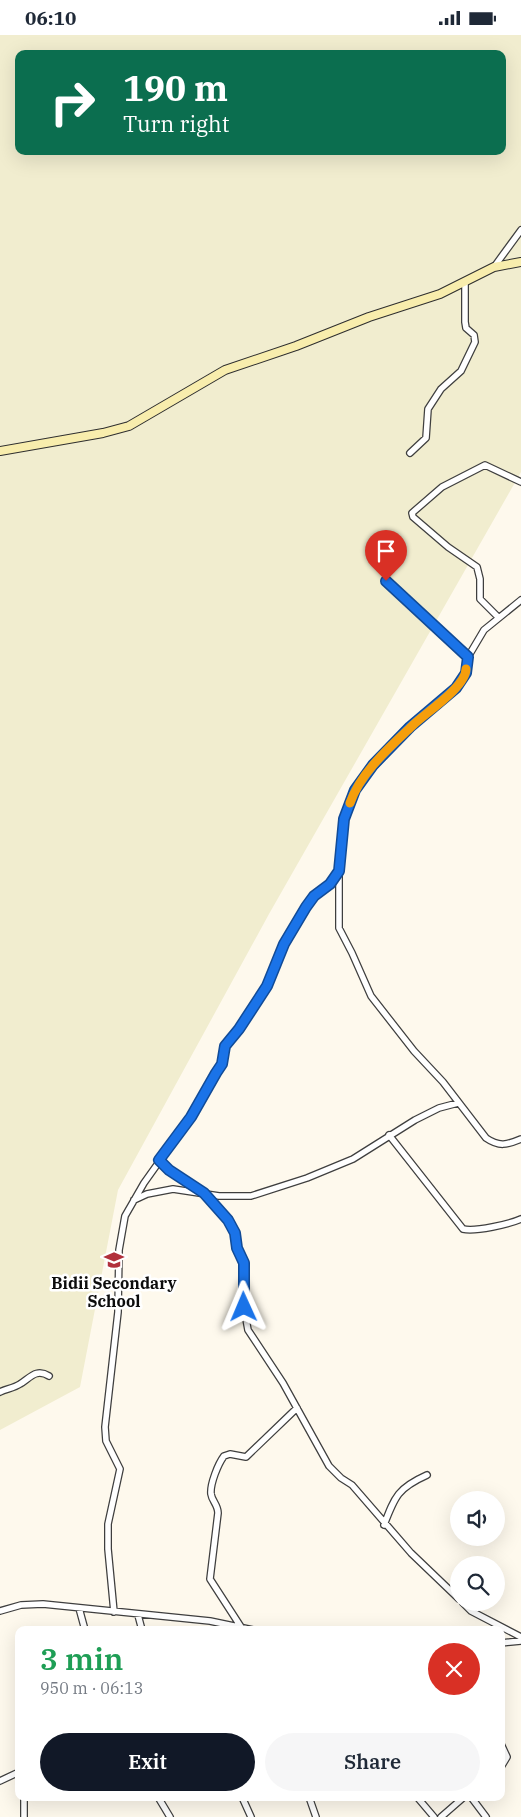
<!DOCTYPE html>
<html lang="en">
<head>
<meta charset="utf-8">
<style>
  :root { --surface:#fff; --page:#f6f6f7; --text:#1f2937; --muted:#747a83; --accent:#111827 }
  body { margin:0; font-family:"IBM Plex Serif",serif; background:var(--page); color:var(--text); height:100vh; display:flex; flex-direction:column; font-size:19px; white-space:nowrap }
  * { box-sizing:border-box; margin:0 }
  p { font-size:16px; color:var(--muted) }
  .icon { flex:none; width:28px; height:28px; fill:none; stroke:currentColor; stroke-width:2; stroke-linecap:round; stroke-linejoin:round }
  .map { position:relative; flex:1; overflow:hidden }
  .drawer { position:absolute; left:15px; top:1591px; width:490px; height:175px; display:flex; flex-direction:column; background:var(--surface); border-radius:10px; box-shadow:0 5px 20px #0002 }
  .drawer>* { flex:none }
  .banner { position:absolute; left:15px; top:15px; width:491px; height:105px; border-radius:10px; box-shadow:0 5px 20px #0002; background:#0b6e4f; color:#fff; overflow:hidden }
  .fabs { position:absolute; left:450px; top:1456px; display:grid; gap:10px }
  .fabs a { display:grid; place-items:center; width:55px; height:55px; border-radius:50%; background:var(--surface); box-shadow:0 5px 20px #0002; font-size:25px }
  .pin { position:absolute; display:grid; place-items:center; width:42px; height:42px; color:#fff; margin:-51px -21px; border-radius:50% 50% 50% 0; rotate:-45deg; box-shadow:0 0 5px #0007 }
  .pin .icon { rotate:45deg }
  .me { position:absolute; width:55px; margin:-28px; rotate:359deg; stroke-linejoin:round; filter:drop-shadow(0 0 4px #0008) }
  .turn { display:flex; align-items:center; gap:18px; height:105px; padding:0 25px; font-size:22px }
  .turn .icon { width:65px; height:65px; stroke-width:2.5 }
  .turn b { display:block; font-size:35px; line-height:42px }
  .round { display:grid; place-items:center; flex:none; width:52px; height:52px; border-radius:26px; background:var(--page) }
  .head { display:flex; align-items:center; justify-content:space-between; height:85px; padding:0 25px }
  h1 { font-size:30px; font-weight:600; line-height:38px; color:#1e9e55 }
  .button { display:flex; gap:10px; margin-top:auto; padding:10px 25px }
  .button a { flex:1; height:58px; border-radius:30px; background:var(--accent); color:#fff; font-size:20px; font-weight:600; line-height:58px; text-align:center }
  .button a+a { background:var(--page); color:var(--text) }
  .status { display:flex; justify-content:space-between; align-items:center; height:35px; padding:0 25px; background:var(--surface); direction:ltr }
  .status svg { height:14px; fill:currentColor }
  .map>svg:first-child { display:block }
  .farmland { fill:#f1edcf; fill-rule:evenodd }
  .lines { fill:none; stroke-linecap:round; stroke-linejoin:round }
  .minor-casing { stroke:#3f3f3f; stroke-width:8 }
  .secondary-casing { stroke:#2e2e2e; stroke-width:10 }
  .minor { stroke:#fff; stroke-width:5.5 }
  .secondary { stroke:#f8edad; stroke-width:8 }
  .route-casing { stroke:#114b97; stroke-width:12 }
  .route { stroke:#1a73e8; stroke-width:9 }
  .slow { stroke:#f59e0b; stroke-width:9 }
  .labels { text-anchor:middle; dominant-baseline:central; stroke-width:5; stroke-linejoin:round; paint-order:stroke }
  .poi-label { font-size:16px; font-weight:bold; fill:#0c0c0c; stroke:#fff }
</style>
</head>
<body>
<div class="status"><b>06:10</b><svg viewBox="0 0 49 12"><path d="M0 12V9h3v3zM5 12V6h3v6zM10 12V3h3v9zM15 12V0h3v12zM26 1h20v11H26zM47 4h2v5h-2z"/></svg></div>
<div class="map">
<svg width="521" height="1782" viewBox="0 0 521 1782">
  <rect width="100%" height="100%" fill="#fef9ed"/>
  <!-- farmland -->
  <path class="farmland" d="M0,0H521V437L269,879L118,1155L80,1352L0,1395ZM19,19H502V116H19Z"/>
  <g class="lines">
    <defs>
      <path id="minor" d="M494,232L521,195
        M410,418L426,403L428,374L441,354L461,336L475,307L474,300L466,293L465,287V248
        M386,546L468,622
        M498,582L480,564V544L477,532L448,512L413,482L412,478L442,452L485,430L521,447
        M339,838V893L352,918L371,961L414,1016L443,1047L486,1103C499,1112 507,1110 521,1104
        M389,1100L463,1194C475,1197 510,1189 521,1184
        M159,1125L169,1135L204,1158L228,1185L235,1198L237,1213L244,1228V1273L248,1295L283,1348L329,1431L341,1443L352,1450L411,1518L459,1564
        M134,1165L147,1159L173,1154L219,1161H251L307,1143L353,1124L415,1085L439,1073L458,1068
        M0,1357C6,1354 14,1353 20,1349C30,1343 36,1333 49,1341
        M384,1490C395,1461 398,1453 427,1440
        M463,1568L471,1576L521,1602
        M79,1573L85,1595
        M0,1576L21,1570L43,1569L210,1586L253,1595
        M114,1577L108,1514V1489L120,1434L106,1406L105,1392L118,1277L119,1215L125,1181L144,1148L191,1082L216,1038L221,1029L225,1011L239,994L267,951L284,909L306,872L314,861L330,849L339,836L344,784L351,764L362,744L411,692L456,653L466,638L468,622L484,595L521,565
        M138,1580L142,1595
        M241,1592L210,1544L218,1478C218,1470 212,1466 211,1459C210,1449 218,1429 224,1421L230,1419L246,1422L297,1373
        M501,1608L521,1606
        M501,1709L507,1722L501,1732
        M0,1746L19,1737
        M158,1762L170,1782
        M242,1762L251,1782
        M309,1762L316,1782
        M417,1762L434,1782
        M471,1762L486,1782
        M24,1782V1762
        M441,1782L464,1762"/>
      <path id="secondary" d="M0,416L103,398L129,391L225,335L296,311L369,282L440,259L494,232L521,227"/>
    </defs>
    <!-- minor casing -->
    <use href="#minor" class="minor-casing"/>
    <!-- secondary casing -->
    <use href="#secondary" class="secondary-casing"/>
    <!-- minor -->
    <use href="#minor" class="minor"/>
    <!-- secondary -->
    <use href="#secondary" class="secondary"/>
  </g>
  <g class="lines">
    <defs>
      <path id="route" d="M244,1272V1228L237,1213L235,1198L228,1185L204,1158L169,1135L159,1125L191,1082L216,1038L222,1029L225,1011L239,994L267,951L284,909L306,872L314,861L330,849L339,836L344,784L355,755L373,730L410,692L456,653L466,638L468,622L386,546"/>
    </defs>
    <!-- route casing -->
    <use href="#route" class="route-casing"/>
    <!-- route -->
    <use href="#route" class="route"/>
    <!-- slow -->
    <path class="slow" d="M350,768C361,737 389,713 412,691C425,678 466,652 466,634"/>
  </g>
  <!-- icons -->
  <defs>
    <symbol id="school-bare" viewBox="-9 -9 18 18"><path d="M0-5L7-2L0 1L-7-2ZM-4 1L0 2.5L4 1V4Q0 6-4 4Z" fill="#b1303c" stroke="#fff" stroke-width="2.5" paint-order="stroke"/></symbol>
  </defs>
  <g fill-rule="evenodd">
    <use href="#school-bare" x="100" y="1211" width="28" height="28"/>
  </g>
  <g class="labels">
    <!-- poi labels -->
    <g class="poi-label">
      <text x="114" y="1248">Bidii Secondary<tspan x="114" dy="18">School</tspan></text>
    </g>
  </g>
</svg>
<div class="fabs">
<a><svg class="icon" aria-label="sound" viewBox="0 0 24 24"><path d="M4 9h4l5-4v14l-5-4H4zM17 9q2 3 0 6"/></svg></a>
<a><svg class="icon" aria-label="search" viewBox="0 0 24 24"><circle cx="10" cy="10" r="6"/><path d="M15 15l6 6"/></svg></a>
</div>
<div class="pin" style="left:386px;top:546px;background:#d93025"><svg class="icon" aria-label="arrive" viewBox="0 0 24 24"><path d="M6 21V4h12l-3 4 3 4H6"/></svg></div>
<svg class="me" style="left:244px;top:1272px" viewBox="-20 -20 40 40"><path d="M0-17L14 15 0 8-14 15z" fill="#1a73e8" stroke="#fff" stroke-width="4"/></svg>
<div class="banner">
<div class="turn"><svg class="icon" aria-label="right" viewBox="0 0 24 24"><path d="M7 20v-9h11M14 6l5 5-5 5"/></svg><div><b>190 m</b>Turn right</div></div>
</div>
<section class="drawer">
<div class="head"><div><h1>3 min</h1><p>950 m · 06:13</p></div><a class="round" style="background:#d93025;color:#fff"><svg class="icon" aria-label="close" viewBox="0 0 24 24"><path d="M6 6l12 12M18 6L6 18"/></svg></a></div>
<div class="button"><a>Exit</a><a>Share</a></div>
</section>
</div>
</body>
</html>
